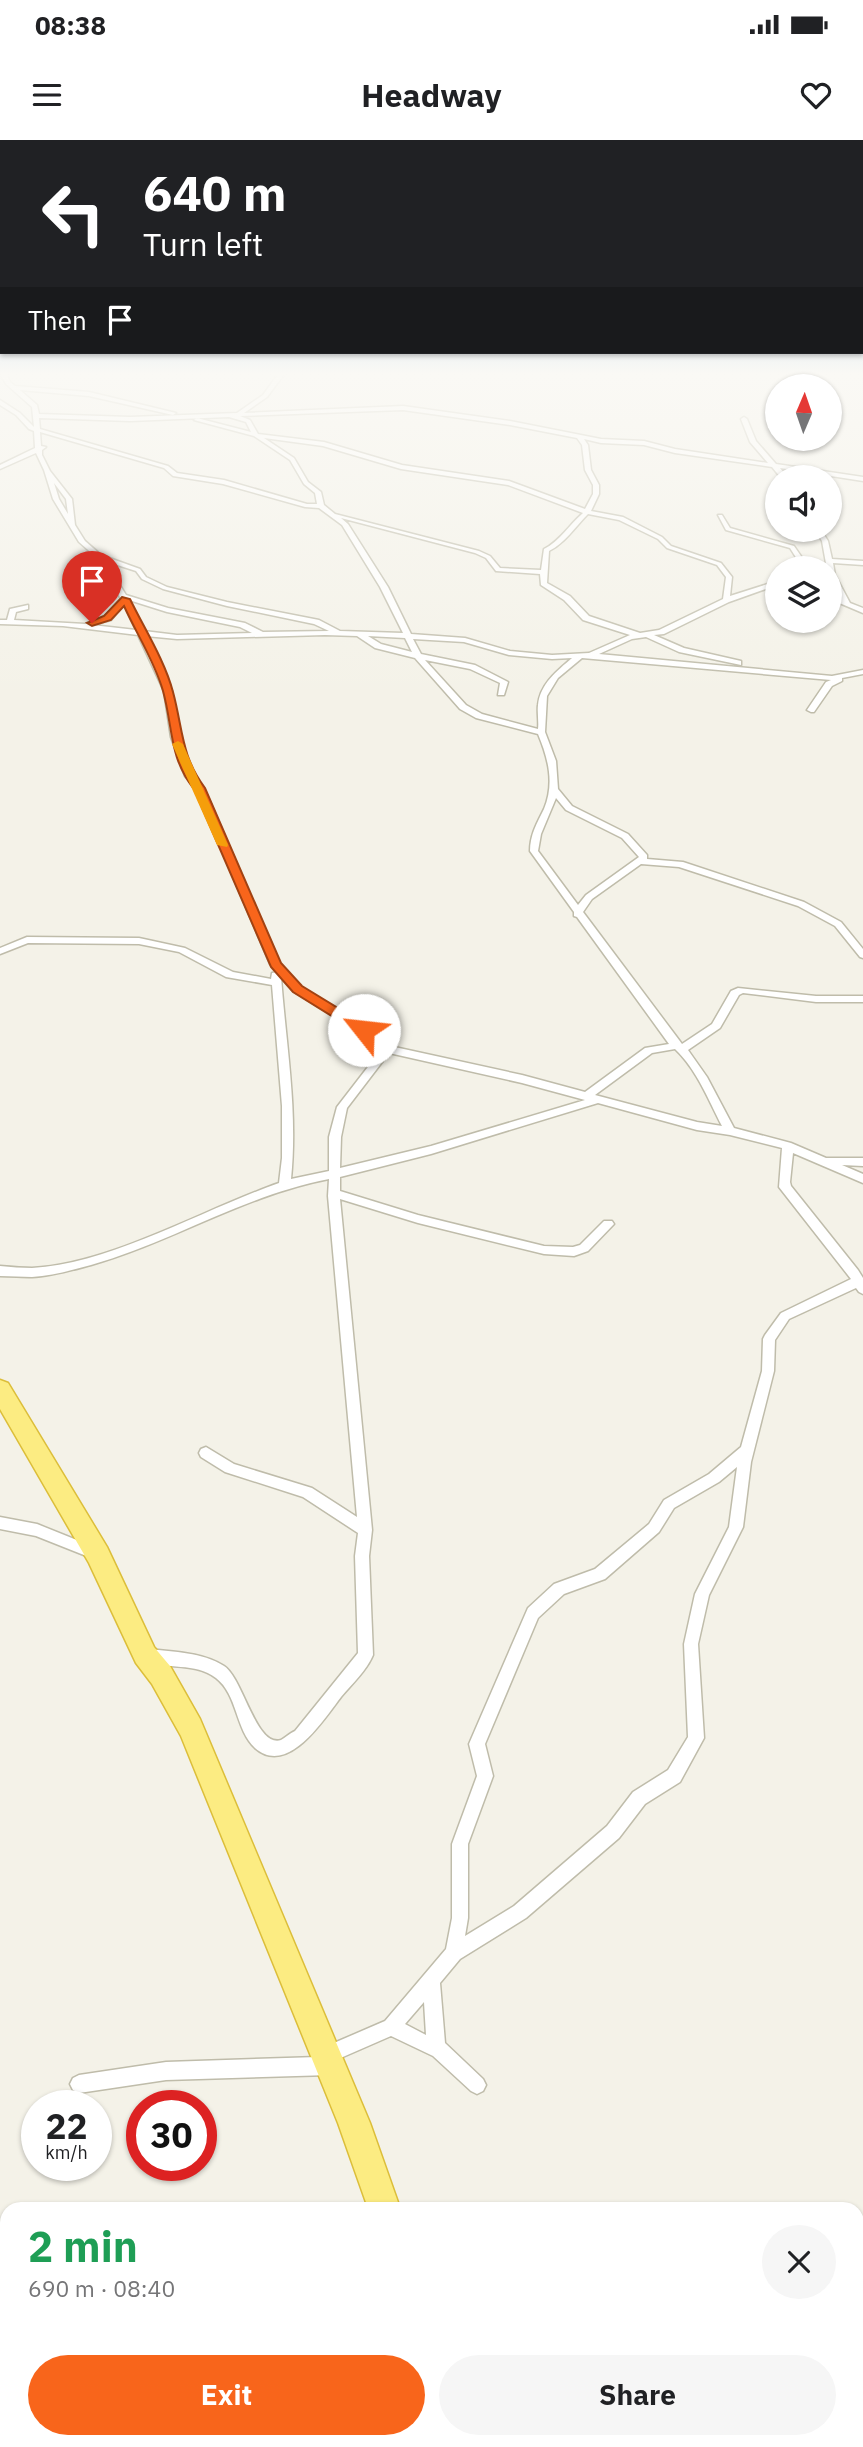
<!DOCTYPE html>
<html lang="en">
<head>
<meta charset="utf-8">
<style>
  :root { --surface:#fff; --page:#f6f6f6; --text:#202124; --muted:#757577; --accent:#f8651b }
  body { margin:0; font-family:"IBM Plex Sans",sans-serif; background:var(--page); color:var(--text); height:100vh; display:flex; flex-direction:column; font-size:26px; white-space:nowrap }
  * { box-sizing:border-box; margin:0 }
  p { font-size:23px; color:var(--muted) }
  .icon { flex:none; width:38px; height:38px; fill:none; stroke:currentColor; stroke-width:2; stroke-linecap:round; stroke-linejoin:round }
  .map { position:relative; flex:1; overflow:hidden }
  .side { position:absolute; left:0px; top:2062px; width:864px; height:247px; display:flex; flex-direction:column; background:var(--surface); border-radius:21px 21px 0 0; box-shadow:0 2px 5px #0004 }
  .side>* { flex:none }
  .top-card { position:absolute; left:0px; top:0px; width:864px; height:214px; box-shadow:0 2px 5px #0004; background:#202124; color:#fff; overflow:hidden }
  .needle { width:46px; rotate:2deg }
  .fabs { position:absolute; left:765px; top:234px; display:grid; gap:14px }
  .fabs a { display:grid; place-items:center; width:77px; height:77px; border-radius:50%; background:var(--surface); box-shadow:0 2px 5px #0004; font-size:35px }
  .speed { position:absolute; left:21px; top:1950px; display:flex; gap:14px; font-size:35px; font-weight:700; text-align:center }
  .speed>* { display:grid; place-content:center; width:91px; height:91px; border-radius:50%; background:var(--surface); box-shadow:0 2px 5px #0004; line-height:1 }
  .speed small { font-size:18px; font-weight:400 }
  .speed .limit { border:10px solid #d22; background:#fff; color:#111 }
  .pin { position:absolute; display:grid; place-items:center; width:60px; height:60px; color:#fff; margin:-72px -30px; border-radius:50% 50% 50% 0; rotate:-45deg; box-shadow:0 0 7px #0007 }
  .pin .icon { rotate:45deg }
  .me { position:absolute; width:77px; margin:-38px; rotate:299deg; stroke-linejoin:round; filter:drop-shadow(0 0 5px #0008) }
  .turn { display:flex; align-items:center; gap:24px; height:147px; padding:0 28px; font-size:32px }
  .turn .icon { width:91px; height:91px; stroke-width:2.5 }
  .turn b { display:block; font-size:49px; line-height:60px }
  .then { display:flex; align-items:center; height:66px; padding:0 28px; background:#0003; gap:14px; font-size:26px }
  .round { display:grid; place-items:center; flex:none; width:74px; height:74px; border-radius:37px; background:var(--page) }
  .headline { display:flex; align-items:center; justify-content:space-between; height:119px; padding:0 28px }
  h1 { font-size:42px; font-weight:700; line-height:52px; color:#1e9e55 }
  .cta { display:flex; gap:14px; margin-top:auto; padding:14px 28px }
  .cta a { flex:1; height:80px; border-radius:42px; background:var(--accent); color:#fff; font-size:28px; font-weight:700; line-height:80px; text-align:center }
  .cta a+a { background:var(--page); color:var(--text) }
  .status { display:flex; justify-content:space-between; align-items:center; height:49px; padding:0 35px; background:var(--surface); direction:ltr }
  .status svg { height:19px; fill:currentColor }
  header { display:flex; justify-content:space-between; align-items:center; height:91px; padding:0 28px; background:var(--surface); font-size:32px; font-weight:700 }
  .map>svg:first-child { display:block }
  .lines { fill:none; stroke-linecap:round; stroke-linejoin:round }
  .minor-casing { stroke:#bfbcaa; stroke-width:3 }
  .trunk-casing { stroke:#dcbe3a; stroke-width:3 }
  .minor { fill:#fff; fill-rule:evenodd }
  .trunk { fill:#fcec82; fill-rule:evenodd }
  .route { fill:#f8651b; stroke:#a14212; stroke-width:2 }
  .slow { fill:#f59e0b }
</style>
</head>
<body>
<div class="status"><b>08:38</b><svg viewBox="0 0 49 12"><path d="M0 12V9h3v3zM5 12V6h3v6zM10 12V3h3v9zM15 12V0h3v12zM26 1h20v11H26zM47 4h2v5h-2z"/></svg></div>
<header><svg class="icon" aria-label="menu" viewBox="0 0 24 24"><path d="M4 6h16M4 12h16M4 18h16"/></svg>Headway<svg class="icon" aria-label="heart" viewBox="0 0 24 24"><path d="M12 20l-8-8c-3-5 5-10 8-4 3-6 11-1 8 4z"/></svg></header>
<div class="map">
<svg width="863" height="2307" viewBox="0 0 863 2307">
  <rect width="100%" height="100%" fill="#f4f2e8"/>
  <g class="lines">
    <defs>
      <path id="minor" d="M0,233H6L10,242L15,246L89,252L176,273L173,275L89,256L20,250L37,265L39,274L130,277L237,273L263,255L279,233H285L267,257L244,273L403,266L510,281L601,299L644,301L675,309L768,323L750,302L741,279L744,277L747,279L756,301L776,324L863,337V341L780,328L788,338H781L772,327L675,313L644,305L601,303L584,299L588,305L591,330L599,345V354L591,371L623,377L662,397L671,406L721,423L732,437L730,456L777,441V445L729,462L664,494L654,495L684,508L741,521V525L679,512L646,497L632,499L599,514L832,536L863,530V534L842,538V541L832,546L814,572H811L807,570L826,542L831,540L582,518L558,538L547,556L545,592L556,621L558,649L572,666L628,694L647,715V719L683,722L804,762L841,782L863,809V818L860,817L835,786L798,766L679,727L641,724L592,759L583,772L682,904L712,884L731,851L738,848L816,856H863V862H816L743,853L739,855L720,888L688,910L707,937L734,988L791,1003L826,1018H863V1026L842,1025L863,1034V1043L793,1013L790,1042L791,1046L858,1130L863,1138V1154L859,1152L856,1148L789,1179L775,1200L774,1231L751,1322L743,1387L709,1455L698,1504L704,1598L680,1642L645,1664L619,1698L526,1778L460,1819L440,1843L445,1903L483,1939L486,1945L483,1951L477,1954L471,1951L433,1916L391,1896L336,1920L339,1926L336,1932L330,1935L166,1940L79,1953L73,1950L70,1944L73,1938L79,1935L166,1922L318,1917L320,1909L385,1881L446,1809L452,1778V1704L477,1636L469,1604L528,1468L554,1444L595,1429L649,1384L664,1360L709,1334L741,1307L762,1231L763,1199L765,1195L781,1173L851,1139L779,1047L782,1008L730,995L697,990L598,963L431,1014L340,1037V1051L418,1075L544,1106L573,1107L580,1105L604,1081H612L614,1084L588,1111L574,1116L544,1114L418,1083L340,1059L372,1390L369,1416L373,1515C367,1530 352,1544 341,1557C324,1579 288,1637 255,1608C235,1589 238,1555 216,1538C195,1522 167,1530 144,1521L142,1516L144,1511L149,1509C174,1512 202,1512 224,1526C243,1538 256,1608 281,1600C285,1598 290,1593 295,1591L358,1513L355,1416L358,1393L303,1357L225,1332L201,1317L199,1313L201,1309L206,1307L234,1324L312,1348L357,1377L328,1056L329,1039C245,1055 172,1102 91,1125C72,1130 52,1136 32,1137C22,1137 11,1136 0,1136V1126C11,1127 22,1128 32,1128C111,1124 204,1069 279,1043L282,1018V966L272,845L226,837L179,812L139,804L28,803L0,814V808L27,797L139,798L185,808L233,832L271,839L272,833L277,832L270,824L196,649L185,636L171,597L164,551L138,495L63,486L0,484V480H7L10,469L28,465V469L16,472L14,480L85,484L105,476L121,459L96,417L79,402L53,359L44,330L36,313L0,329V325L35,308L34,291L29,289L16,275L0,265V260L20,273L34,287L32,267L6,244ZM403,270L510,285L577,298L582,305L585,330L593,345V354L585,369L509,341L402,325L324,302L258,294L250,280L240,276ZM229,277L246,282L251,292L197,278L194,280L254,296L290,320L304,344L315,353L317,364H307L224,340L177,333L168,326L40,289L39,278L130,281ZM40,292L164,328L173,336L223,344L305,367L319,368L342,385L380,447L403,493L340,491L319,480L227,462L167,447L146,437L140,429L101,415L85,401L75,385L72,359L50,331L42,315V310L46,307L41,306ZM264,298L323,306L401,329L508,345L583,373C569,385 560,401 544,409L541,430L500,428L490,416L479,411L335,374L324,365L321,352L308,342L294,318ZM54,343L66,359L68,374L59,359ZM588,374L619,380L658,399L667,408L717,425L726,437L723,459L659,490L640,493L589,476L570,456L547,443L549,411C565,403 575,387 588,374ZM341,378L475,413L486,418L496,431L540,434L541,445L564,460L583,480L630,495L589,513L552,515L510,511L465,498L411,494L388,447L348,384ZM105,421L136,431L142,439L163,449L227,466L314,484L329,491L263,492L245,483L168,468L126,455ZM129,460L167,472L240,487L252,493L177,495L144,491ZM124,464L136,490L92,485L111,480ZM325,495L357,496L375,508L415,518L460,569L476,578L538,594C548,618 555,643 544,669C537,683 530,695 530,711L574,772V776L577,777L669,904L645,908L585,952L522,935L390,906L368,888L301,847L279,823L204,648L193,635L179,597L172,551L146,496L177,499ZM368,496L405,498L412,512L381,504ZM413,499L464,502L509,515L552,519L572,518C557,531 540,544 538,565C537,573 539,581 538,589L482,574L466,565L425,520L470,529L500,543L498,555H504L508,542L475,525L421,514ZM556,658L566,670L622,698L639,717L586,755L578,765L538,711L541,694ZM281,837L293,851L360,892L381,910L337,967L329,997V1031L291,1039C298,971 286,905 281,837ZM675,909C697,930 708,959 722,986L697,982L595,955L652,913ZM389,913L522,943L585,960L431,1006L340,1028L341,997L347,968ZM737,1327L729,1387L695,1454L684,1504L688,1597L668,1630L633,1652L607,1686L514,1766L465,1796L468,1778V1704L493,1636L485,1604L538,1478L564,1454L605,1439L659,1392L674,1368L719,1342ZM424,1862L426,1895L405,1884Z
        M718,375H722L730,388L794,406L803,419L802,429H795L797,419L790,408L726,390Z
        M815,390H821L828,401L832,419L863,421V425L833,423L835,435L850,463L863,468V473L830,459V455L841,459L830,437V429H827L822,401Z
        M0,1377L37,1384L99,1409L101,1413L99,1417L94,1419L36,1396L0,1389Z"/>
      <path id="trunk" d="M0,1240L8,1243L107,1407L154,1507L170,1526L200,1579L370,1983L400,2068H368L338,1983L181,1596L152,1544L136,1523L89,1423L0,1269Z
        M445,2301H481L483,2307H447Z"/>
    </defs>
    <!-- minor casing -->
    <use href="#minor" class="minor-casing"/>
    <!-- trunk casing -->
    <use href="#trunk" class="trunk-casing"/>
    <!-- minor -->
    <use href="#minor" class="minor"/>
    <!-- trunk -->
    <use href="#trunk" class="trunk"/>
  </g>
  <!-- sky -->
  <linearGradient id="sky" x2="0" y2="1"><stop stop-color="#8dbaeb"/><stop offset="0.42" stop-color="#faf9f5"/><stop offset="1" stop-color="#faf9f5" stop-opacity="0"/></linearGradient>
  <rect width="863" height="556" fill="url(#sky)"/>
  <!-- route -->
  <path class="route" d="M122,457L130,459C144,488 165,521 173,552C183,589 181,616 205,648L281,823L302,846L369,887V893H359L293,852L271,827L194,649C169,618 173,587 163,551C155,522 136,493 124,466L111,480L92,486L87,483L104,476Z"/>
  <!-- slow -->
  <path class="slow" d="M178,601L183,604L228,705L227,707L217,705L172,604Z"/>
</svg>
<div class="fabs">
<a><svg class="needle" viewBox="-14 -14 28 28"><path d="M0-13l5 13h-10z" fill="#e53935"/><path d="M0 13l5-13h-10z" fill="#757577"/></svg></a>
<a><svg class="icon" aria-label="sound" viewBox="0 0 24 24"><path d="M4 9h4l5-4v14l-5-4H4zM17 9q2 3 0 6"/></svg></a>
<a><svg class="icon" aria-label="layers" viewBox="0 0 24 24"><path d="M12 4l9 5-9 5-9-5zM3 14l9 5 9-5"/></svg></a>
</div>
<div class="speed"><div>22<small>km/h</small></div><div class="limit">30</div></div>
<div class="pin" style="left:92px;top:483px;background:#d93025"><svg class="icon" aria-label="arrive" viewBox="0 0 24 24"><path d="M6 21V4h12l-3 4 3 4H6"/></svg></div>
<svg class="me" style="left:364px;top:890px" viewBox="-20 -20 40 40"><circle r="19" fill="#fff"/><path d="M0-13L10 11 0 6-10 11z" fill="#f8651b"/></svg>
<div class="top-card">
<div class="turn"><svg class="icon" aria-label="left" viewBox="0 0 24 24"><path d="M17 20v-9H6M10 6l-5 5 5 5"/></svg><div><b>640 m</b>Turn left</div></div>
<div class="then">Then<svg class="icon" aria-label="arrive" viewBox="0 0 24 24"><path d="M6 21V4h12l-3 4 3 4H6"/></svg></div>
</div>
<section class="side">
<div class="headline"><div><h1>2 min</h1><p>690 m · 08:40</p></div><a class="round"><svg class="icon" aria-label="close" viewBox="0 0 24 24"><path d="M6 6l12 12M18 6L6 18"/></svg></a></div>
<div class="cta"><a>Exit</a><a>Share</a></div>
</section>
</div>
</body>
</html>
